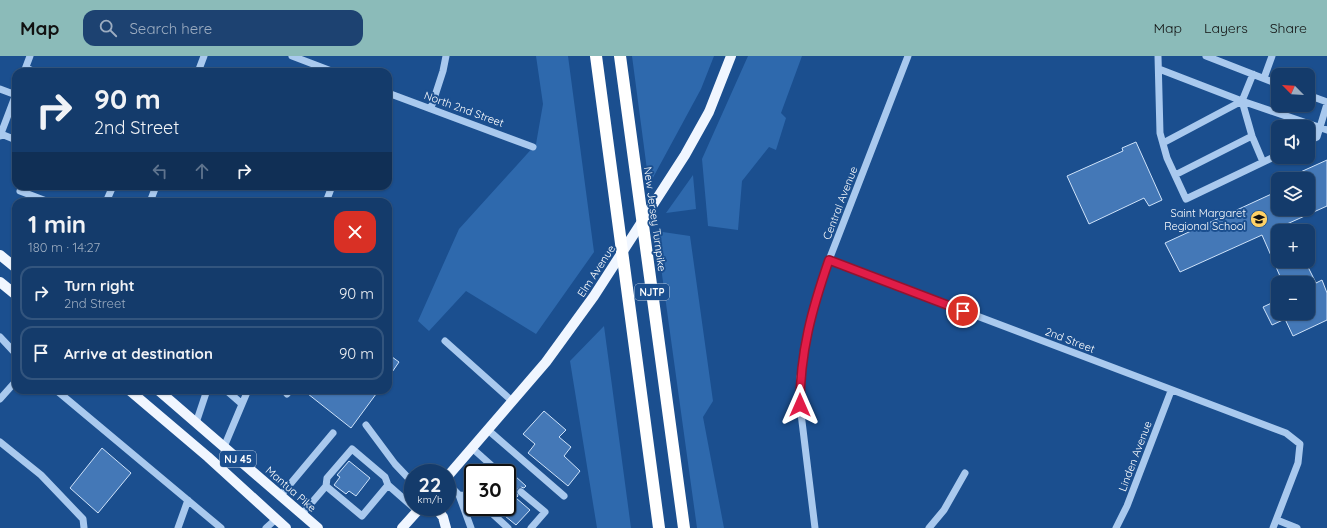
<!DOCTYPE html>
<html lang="en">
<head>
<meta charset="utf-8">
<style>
  :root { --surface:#143b6b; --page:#1d4271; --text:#f1f3f6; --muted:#9dadc1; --line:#33557e; --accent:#8bbbb9 }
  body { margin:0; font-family:Quicksand,sans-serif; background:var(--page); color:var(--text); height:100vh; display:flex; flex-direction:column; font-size:15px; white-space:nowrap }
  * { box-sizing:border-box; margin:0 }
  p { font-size:13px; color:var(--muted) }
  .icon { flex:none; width:22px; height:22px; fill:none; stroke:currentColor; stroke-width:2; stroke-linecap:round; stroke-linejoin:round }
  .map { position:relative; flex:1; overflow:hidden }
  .details { position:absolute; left:12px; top:142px; width:380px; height:196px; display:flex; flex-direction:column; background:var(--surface); border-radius:12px; box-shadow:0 1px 3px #0004,0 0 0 1px var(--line) }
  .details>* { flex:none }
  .hud { position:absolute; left:12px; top:12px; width:380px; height:122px; border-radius:12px; box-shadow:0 1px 3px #0004,0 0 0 1px var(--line); background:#143b6b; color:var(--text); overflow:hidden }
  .needle { width:26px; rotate:294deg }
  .fabs { position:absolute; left:1271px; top:12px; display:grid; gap:8px }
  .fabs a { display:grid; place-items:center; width:44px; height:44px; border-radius:8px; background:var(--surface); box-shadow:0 1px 3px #0004,0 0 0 1px var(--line); font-size:20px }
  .speed { position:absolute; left:404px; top:408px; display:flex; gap:8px; font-size:20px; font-weight:700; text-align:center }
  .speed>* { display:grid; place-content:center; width:52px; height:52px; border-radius:50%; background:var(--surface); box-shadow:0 1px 3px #0004,0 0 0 1px var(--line); line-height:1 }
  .speed small { font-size:10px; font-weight:400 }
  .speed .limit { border:2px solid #111; border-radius:6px; background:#fff; color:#111 }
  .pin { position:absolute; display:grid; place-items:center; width:34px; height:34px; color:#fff; margin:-17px; border:2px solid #fff; border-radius:50%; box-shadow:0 1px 4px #0007 }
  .me { position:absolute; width:44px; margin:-22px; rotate:0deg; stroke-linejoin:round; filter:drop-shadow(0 0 3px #0008) }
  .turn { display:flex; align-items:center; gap:14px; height:84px; padding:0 16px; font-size:18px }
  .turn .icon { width:52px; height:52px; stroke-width:2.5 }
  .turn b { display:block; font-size:28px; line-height:34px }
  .lanes { display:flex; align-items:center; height:38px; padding:0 16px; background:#0003; justify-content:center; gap:20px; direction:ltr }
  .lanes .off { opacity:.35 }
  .round { display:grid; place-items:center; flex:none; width:42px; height:42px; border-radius:12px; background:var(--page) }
  .summary { display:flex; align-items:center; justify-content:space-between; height:68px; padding:0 16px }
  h1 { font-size:24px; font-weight:700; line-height:30px }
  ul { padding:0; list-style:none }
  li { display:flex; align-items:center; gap:12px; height:54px; margin:0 8px 6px; padding:0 8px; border:2px solid var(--line); border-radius:12px }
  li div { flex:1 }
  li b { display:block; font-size:15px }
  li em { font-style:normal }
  header { display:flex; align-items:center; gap:24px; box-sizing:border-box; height:56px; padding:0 20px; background:var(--accent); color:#111 }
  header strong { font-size:19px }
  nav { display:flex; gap:22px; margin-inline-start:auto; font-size:14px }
  .search { width:280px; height:36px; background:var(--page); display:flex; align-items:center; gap:10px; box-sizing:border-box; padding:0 14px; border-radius:12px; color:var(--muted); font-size:15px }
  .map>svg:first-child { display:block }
  .green { fill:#2e69ad }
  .building { fill:#4478b7; stroke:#cfe3fa }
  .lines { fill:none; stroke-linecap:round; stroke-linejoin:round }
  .minor-tunnel { stroke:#3d69a0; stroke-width:7; stroke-dasharray:7 3.5; stroke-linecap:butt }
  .minor { stroke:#a9c9ee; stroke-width:7 }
  .major { stroke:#f0f6ff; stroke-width:10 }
  .highway { stroke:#fff; stroke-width:12 }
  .route-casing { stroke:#92132f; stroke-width:10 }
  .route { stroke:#e11d48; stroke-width:7 }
  .labels { text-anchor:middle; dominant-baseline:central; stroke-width:4; stroke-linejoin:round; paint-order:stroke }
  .shield { fill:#1b4f8f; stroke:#bbcadd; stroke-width:1 }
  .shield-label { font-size:10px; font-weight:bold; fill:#fff }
  .street-label { font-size:11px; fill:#fff; stroke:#1b4f8f }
  .poi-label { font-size:11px; fill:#fff; stroke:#1b4f8f; text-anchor:end }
</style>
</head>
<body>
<header>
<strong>Map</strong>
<div class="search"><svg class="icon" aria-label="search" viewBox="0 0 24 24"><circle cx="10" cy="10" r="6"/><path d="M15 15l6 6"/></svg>Search here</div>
<nav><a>Map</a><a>Layers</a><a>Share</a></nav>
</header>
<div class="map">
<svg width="1327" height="472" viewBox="0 0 1327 472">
  <rect width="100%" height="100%" fill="#1b4f8f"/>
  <!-- green -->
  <path class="green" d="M536,0H568L594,196L536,278L466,235L429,275L418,265L459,173L536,88L543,48Z
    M632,0H714L701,33L649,129Z
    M748,0H802L781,57L786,62L776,94L769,91L742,125L738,174L708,170L702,103Z
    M693,119L696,153L666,157Z
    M656,175L690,180L713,345L703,361L724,472H697Z
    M604,270L631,472H597L570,305Z"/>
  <!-- building -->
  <path class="building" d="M1136,86L1162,144L1149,150L1144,142L1089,168L1067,120L1123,95L1122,92Z
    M1327,104V150L1278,172V205H1305L1316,227L1322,224L1327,237V264L1293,280L1285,263L1272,269L1263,251L1278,244V257H1308V227H1283L1262,179L1180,216L1165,187L1278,135V153H1308V123H1285Z
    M388,298L399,306L388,322Z
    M303,334H379L351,372Z
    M544,355L566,374L559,381L571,391L564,400L580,415L568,430L528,397L535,388L523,378Z
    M102,392L131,417L98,457L70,432Z
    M349,405L370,422L356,440L349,435L346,438L334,429L340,421L337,419Z
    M515,420L526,430L524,432L521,431L517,433L516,436L518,440L516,442L530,454L516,469L494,451H507V429L510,430L514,428L515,425L514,422Z"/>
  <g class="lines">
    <!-- minor-tunnel -->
    <path class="minor-tunnel" d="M510,425L521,436"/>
    <!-- minor -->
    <path class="minor" d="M292,0L334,16
      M1158,0L1160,77L1167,102L1186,143L1278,99
      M1206,0L1278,28
      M26,12L35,16
      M1159,13L1242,45L1327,74
      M24,16L30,0
      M198,16L204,0
      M1264,22L1272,0
      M0,33L16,39
      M388,37L533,91
      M1308,39L1327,46
      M1242,45L1253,18
      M431,52L443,15L446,0
      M1,78L16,84
      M0,80L16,38
      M1308,85L1317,81L1327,48
      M1163,87L1242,45L1252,80L1263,106
      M1175,119L1252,80
      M22,130L20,135L49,146
      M106,146L113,130
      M150,146L156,130
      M326,146L332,130
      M829,204L1286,377L1300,388L1298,407L1273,472
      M0,281L16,298
      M445,285L512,345
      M56,334L221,472
      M226,334L242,348
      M284,334L287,338
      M0,343L16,325
      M196,367L207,334
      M366,369L395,408L413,427
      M488,374L564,440
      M0,386L41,419L83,463L84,472
      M224,391L248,334
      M472,392L500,417
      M507,423L510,425
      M447,427L459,439L471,472
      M326,430L362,460L388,429
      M521,436L545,456L531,472
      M281,439L333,377
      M459,439L473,440
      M485,451L508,472
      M302,458L326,430L327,422L352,393L385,421L388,429L413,451
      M1277,464L1297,472
      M178,472L188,444
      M266,472L276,463
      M815,472L800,349V322L804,292L809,268L819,232L829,204L908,0
      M929,472L944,454L965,417
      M1116,472L1127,450L1171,335"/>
    <!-- major -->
    <path class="major" d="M0,199L16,212
      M0,226L16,239
      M129,334L208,401L286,472
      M158,334L318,472
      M447,421L546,306L594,240L685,99L709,56L731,0
      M435,451L443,461L446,472
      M402,472L421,451"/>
    <!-- highway -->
    <path class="highway" d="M596,0L659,472
      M620,0L684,472"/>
  </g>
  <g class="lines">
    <defs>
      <path id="route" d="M800,349C800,296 812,253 829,204L963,255"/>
    </defs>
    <!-- route casing -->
    <use href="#route" class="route-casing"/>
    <!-- route -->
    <use href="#route" class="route"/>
  </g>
  <!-- icons -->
  <defs>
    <symbol id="school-disc" viewBox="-11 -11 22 22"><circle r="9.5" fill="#ffd166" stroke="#1b4f8f"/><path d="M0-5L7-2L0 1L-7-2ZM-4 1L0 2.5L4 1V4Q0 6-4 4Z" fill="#111"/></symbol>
  </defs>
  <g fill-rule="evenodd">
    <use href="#school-disc" x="1249" y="153" width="20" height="20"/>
  </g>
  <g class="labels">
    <!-- shield labels -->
    <g class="shield">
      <rect x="635" y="228" width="34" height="16" rx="3"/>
      <rect x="220" y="395" width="36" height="16" rx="3"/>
    </g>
    <g class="shield-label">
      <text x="652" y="236">NJTP</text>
      <text x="238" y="403">NJ 45</text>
    </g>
    <!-- street labels -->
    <g class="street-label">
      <text transform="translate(464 53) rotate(20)">North 2nd Street</text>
      <text transform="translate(840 147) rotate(-69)">Central Avenue</text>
      <text transform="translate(655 163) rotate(82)">New Jersey Turnpike</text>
      <text transform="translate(596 215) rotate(-57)">Elm Avenue</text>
      <text transform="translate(1070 284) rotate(21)">2nd Street</text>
      <text transform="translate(1135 400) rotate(-69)">Linden Avenue</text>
      <text transform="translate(291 433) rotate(41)">Mantua Pike</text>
    </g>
    <!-- poi labels -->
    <g class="poi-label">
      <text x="1246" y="157">Saint Margaret<tspan x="1246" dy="13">Regional School</tspan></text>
    </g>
  </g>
</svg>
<div class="fabs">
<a><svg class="needle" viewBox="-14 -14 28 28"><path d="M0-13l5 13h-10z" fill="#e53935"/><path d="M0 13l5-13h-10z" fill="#9dadc1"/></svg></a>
<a><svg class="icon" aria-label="sound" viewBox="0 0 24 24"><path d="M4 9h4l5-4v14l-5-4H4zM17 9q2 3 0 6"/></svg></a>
<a><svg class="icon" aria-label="layers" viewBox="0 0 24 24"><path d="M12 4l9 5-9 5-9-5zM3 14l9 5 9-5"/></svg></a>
<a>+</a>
<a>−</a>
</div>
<div class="speed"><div>22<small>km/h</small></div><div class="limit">30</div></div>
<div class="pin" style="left:963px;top:255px;background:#d93025"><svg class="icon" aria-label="arrive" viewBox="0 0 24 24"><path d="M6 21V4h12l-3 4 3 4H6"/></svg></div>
<svg class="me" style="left:800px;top:349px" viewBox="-20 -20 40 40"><path d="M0-17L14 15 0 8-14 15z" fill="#e11d48" stroke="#fff" stroke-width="4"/></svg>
<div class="hud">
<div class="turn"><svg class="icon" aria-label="right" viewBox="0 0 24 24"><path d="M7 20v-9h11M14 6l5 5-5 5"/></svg><div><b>90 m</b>2nd Street</div></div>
<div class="lanes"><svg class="icon off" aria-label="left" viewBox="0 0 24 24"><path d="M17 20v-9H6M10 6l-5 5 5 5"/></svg><svg class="icon off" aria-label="ahead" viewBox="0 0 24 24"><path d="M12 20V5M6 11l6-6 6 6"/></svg><svg class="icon" aria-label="right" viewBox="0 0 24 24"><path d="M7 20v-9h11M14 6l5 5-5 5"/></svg></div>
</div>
<section class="details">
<div class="summary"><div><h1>1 min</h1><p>180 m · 14:27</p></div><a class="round" style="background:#d93025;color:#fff"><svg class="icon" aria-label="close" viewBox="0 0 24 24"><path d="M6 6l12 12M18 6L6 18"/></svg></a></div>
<ul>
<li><svg class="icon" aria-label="right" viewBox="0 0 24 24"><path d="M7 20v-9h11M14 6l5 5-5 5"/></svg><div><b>Turn right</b><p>2nd Street</p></div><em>90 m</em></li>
<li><svg class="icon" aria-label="arrive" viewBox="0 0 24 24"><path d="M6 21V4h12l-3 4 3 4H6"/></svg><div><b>Arrive at destination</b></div><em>90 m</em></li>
</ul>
</section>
</div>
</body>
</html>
